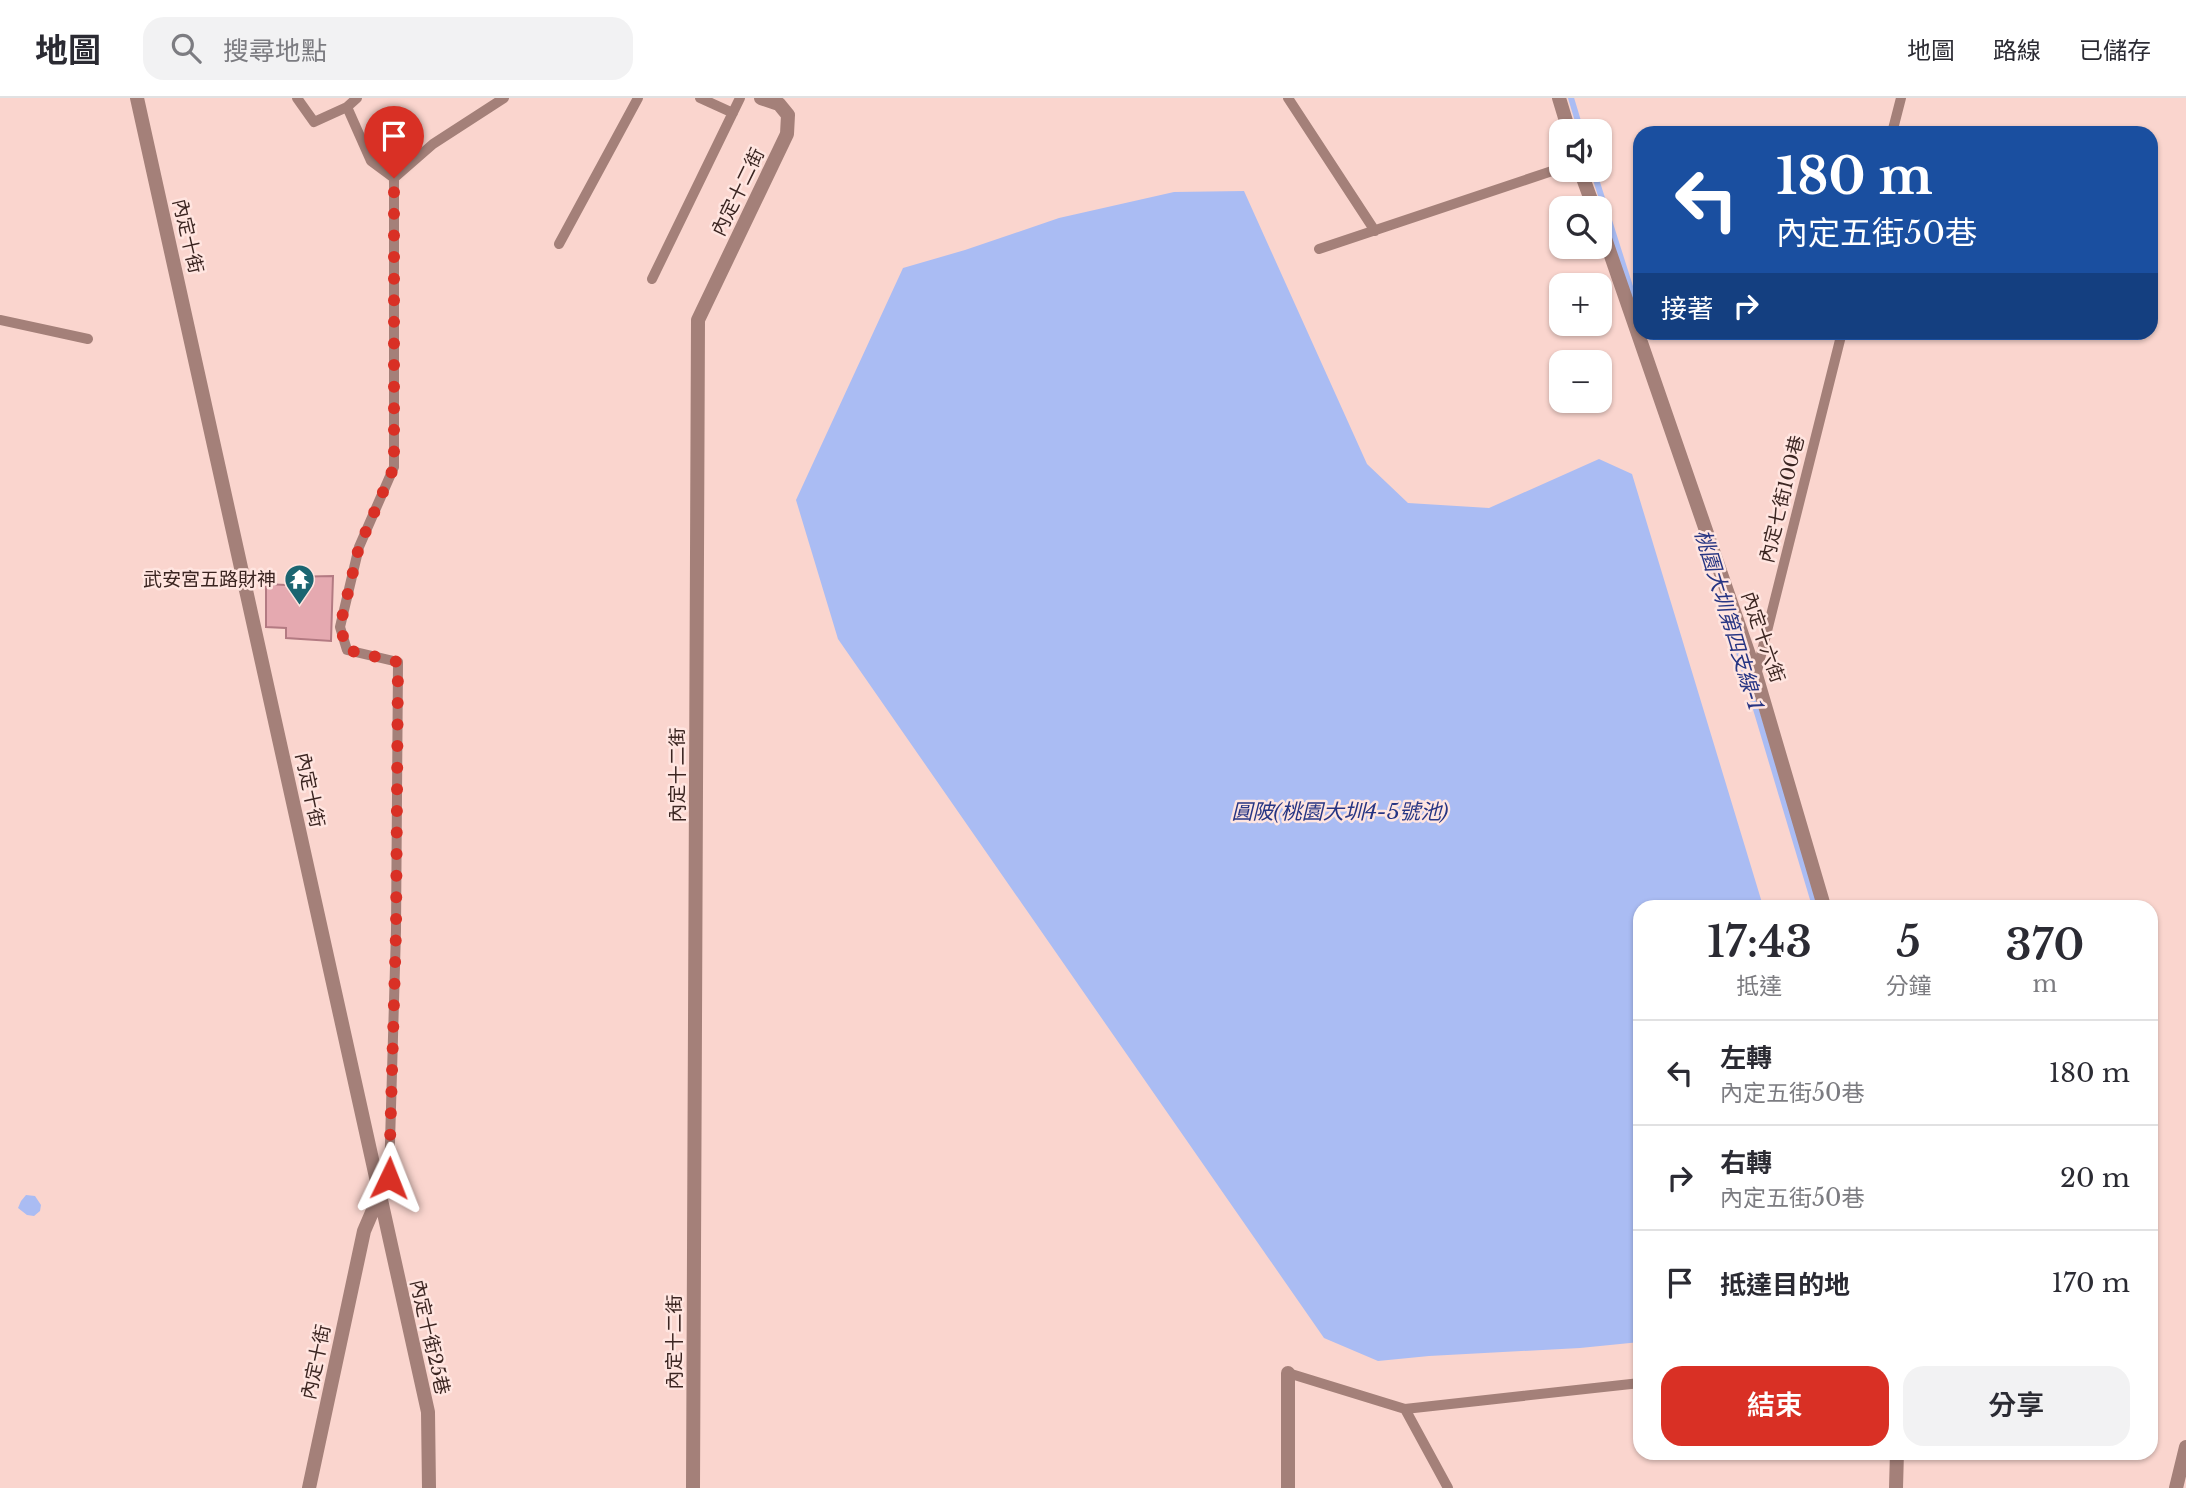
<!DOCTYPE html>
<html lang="zh-TW">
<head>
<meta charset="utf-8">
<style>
  :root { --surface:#fff; --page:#f2f2f3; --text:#2b2b33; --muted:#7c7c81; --line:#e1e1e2; --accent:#d93025 }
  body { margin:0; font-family:"Libre Baskerville","Noto Sans TC",serif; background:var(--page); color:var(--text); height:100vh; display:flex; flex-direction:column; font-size:26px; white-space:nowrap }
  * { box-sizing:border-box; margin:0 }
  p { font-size:23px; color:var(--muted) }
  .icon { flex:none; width:38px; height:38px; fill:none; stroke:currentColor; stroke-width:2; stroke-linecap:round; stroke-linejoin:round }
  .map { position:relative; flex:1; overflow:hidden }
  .drawer { position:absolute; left:1633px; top:802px; width:525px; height:560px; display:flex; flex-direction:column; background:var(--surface); border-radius:21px; box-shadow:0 2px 5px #0004 }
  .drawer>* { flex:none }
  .top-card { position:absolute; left:1633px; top:28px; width:525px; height:214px; border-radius:21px; box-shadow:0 2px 5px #0004; background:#1a4fa0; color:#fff; overflow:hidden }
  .buttons { position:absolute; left:1549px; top:21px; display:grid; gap:14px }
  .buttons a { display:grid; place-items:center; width:63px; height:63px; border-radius:14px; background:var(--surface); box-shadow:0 2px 5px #0004; font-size:35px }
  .pin { position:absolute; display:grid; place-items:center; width:60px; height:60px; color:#fff; margin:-72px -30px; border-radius:50% 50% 50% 0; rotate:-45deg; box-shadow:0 0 7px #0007 }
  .pin .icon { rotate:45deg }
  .me { position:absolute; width:77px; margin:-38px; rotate:2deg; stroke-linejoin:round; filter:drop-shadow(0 0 5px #0008) }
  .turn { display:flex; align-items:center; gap:24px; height:147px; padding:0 28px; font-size:32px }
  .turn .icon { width:91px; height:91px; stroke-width:2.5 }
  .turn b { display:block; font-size:49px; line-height:60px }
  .then { display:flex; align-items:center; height:66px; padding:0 28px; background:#0003; gap:14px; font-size:26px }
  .eta { display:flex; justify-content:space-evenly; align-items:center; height:119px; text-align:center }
  .eta b { font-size:42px; font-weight:600; line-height:49px }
  .action { display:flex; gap:14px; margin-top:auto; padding:14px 28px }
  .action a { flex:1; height:80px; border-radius:21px; background:var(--accent); color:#fff; font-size:28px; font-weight:600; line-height:80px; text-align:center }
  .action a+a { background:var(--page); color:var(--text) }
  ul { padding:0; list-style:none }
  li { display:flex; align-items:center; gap:21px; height:105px; padding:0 28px; border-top:2px solid var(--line) }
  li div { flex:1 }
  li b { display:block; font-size:26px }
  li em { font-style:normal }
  header { display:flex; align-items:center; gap:42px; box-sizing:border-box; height:98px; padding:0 35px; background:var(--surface); border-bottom:2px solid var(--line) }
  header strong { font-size:33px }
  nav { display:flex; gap:38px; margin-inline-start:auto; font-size:24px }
  .search { width:490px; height:63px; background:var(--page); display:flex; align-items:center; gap:18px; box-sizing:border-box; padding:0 24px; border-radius:21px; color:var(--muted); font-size:26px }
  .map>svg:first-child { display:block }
  .water { fill:#aabcf3 }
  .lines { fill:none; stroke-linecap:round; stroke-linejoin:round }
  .stream { stroke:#aabcf3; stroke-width:6 }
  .building { fill:#e5a9b0; stroke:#b37a82; stroke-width:2 }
  .lane { stroke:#a48079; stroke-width:10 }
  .street { stroke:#a48079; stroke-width:14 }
  .route { stroke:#d93025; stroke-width:12; stroke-dasharray:0 21.6 }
  .labels { text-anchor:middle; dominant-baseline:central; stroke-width:5; stroke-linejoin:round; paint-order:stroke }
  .street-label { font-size:19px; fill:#3b2521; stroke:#ffe5e0 }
  .poi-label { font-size:19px; fill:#3b2521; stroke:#ffe5e0; text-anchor:end }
  .water-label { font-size:21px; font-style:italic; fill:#273583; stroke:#ffe5e0 }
</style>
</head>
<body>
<header>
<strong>地圖</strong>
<div class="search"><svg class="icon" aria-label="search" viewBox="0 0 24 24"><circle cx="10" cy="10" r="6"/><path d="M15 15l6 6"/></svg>搜尋地點</div>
<nav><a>地圖</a><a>路線</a><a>已儲存</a></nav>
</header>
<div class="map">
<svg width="2186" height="1390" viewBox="0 0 2186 1390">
  <rect width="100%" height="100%" fill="#fad5ce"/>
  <!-- water -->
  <path class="water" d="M1244,93L1367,366L1408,405L1489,410L1599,361L1632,376L1763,808H1640V1244L1580,1250L1429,1258L1378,1263L1324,1240L838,541L796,402L903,170L965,152L1059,120L1174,94Z
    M26,1097L35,1098L41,1107L40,1113L34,1118L27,1117L18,1110L21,1103Z"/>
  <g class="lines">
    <!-- stream -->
    <path class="stream" d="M1571,0L1581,33
      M1593,72L1639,217
      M1726,511L1815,808"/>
  </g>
  <!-- building -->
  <path class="building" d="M333,478L331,543L286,540V530L266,529V486L286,487V479Z"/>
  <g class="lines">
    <!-- lane -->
    <path class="lane" d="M297,0L314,24L347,9
      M357,0L347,9L371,63L394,80V369L359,449L340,529L347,552L398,564L396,833L389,1080L379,1098
      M700,0L733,15
      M1288,0L1375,133
      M1892,35L1901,0
      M394,80L433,46L504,0
      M559,146L638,0
      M1319,151L1561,70
      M652,181L740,0
      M0,222L88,241
      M1756,577L1842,234
      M1288,1275L1405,1311L1448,1390
      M1405,1311L1640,1285"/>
    <!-- street -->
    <path class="street" d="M137,0L428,1314L429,1390
      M1559,0L1569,33
      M1580,72L1594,110
      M1600,126L1756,577L1824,808
      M309,1390L364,1133L379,1098
      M693,1390L698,222L787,36L788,17L779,6L761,0
      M1288,1390V1275
      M1896,1390L1897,1354
      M2176,1390L2186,1349"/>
  </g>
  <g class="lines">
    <!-- route -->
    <path class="route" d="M389,1080L396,833L398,564L347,552L340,528L359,449L394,369V80"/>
  </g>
  <!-- icons -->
  <defs>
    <symbol id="temple-pin" viewBox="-11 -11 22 30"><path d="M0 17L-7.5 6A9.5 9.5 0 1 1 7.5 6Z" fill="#1b6571" stroke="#ffe5e0"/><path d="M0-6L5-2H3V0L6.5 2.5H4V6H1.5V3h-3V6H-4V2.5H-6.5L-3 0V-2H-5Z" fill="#fff"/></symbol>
  </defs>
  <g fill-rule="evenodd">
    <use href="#temple-pin" x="282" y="464" width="35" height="47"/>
  </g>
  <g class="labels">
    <!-- street labels -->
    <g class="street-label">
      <text transform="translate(738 94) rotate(-64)">內定十二街</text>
      <text transform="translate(188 138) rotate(77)">內定十街</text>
      <text transform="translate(1782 401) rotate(-76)">內定七街100巷</text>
      <text transform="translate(1763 539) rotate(71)">內定十六街</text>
      <text transform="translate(677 677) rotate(-90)">內定十二街</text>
      <text transform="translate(310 692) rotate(78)">內定十街</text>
      <text transform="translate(430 1239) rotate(77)">內定十街25巷</text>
      <text transform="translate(674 1244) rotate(-90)">內定十二街</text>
      <text transform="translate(316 1264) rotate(-78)">內定十街</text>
    </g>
    <!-- poi labels -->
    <g class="poi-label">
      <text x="276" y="481">武安宮五路財神</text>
    </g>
    <!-- water labels -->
    <g class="water-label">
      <text transform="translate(1729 522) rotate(73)">桃園大圳第四支線-1</text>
      <text x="1340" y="714">圓陂(桃園大圳4-5號池)</text>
    </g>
  </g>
</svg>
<div class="buttons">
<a><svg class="icon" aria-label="sound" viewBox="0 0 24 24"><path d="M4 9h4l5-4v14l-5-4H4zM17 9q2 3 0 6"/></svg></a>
<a><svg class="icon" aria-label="search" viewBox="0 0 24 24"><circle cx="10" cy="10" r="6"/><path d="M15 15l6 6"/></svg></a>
<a>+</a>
<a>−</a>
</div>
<div class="pin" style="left:394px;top:80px;background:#d93025"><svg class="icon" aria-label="arrive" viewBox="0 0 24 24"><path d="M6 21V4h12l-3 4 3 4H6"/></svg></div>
<svg class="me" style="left:389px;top:1080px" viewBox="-20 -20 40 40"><path d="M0-17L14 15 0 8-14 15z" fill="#d93025" stroke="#fff" stroke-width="4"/></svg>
<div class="top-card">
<div class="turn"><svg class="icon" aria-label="left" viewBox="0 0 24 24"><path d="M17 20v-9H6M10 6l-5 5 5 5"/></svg><div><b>180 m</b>內定五街50巷</div></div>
<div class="then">接著<svg class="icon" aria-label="right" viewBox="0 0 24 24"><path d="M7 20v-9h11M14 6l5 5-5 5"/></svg></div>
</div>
<section class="drawer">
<div class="eta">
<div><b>17:43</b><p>抵達</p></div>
<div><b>5</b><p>分鐘</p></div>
<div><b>370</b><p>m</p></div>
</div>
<ul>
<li><svg class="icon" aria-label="left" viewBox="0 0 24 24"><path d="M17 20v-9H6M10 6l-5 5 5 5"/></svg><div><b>左轉</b><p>內定五街50巷</p></div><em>180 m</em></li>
<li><svg class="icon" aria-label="right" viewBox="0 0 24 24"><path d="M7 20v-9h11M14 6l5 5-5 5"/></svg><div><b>右轉</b><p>內定五街50巷</p></div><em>20 m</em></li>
<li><svg class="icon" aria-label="arrive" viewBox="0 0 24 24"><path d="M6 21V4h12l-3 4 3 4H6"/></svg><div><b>抵達目的地</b></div><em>170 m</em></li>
</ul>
<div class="action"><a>結束</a><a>分享</a></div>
</section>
</div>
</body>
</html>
